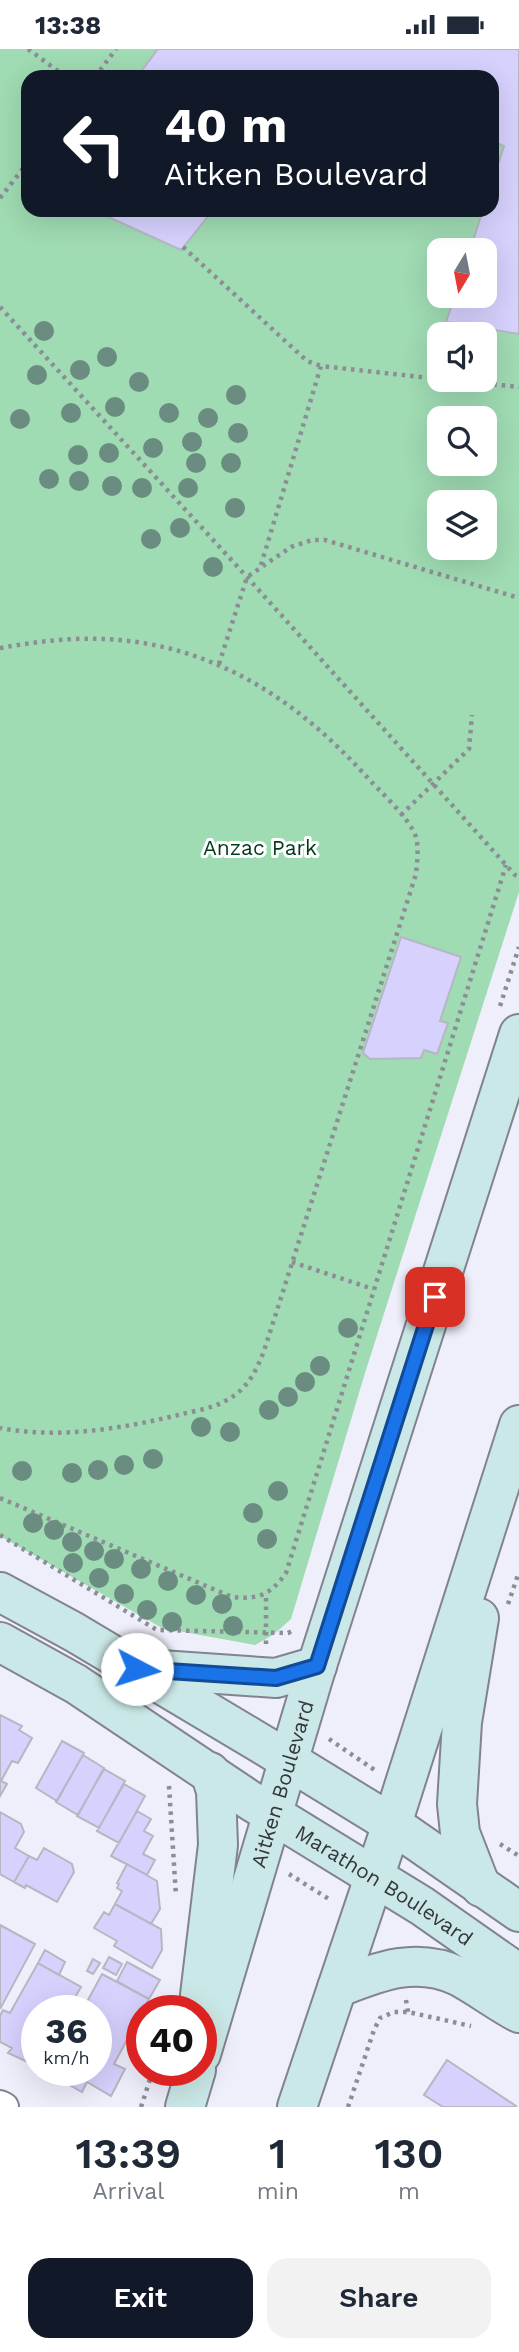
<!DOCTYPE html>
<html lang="en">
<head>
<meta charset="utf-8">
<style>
  :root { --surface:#fff; --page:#f2f2f3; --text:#1f2937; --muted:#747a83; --accent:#111827 }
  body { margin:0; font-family:"Work Sans",sans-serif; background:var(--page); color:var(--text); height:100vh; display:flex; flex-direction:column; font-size:26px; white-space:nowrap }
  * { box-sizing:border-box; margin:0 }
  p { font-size:23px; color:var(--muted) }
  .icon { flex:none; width:38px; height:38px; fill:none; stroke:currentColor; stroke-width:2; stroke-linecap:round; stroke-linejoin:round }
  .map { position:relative; height:2058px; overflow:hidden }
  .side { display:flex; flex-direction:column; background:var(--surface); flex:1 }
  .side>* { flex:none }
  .top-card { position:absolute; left:21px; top:21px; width:478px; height:147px; border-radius:21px; box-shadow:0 7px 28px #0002; background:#111827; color:#fff; overflow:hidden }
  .needle { width:46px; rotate:190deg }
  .tools { position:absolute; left:427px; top:189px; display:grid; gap:14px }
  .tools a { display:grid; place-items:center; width:70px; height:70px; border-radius:14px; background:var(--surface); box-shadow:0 7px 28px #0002; font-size:35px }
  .speed { position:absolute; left:21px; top:1946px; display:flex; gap:14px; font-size:35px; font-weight:700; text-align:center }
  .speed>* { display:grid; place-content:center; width:91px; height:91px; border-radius:50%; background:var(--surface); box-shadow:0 7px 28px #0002; line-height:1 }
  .speed small { font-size:18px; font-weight:400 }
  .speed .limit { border:10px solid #d22; background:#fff; color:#111 }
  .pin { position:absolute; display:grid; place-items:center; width:60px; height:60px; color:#fff; margin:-30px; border-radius:14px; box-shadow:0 4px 10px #0006 }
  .me { position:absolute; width:77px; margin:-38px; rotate:95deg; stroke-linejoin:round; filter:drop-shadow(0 0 5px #0008) }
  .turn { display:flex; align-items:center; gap:24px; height:147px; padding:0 28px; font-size:32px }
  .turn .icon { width:91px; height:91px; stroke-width:2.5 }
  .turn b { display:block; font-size:49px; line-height:60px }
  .eta { display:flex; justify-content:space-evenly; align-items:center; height:119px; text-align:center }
  .eta b { font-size:42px; font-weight:600; line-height:49px }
  .cta { display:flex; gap:14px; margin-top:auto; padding:14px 28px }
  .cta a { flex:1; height:80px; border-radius:21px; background:var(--accent); color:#fff; font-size:28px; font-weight:600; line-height:80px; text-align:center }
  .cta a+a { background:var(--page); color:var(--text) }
  .status { display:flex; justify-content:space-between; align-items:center; height:49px; padding:0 35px; background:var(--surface); direction:ltr }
  .status svg { height:19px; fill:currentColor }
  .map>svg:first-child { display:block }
  .green { fill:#9fdbb3; fill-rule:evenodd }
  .building { fill:#d6d1fd; stroke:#b7b6c2; stroke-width:2 }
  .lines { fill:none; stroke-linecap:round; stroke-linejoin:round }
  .street-casing { stroke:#82838e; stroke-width:32 }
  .secondary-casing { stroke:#82838e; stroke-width:42 }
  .path { stroke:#8c8d95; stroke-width:4.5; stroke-dasharray:3.5 5; stroke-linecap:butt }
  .street { stroke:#fff; stroke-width:28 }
  .secondary { stroke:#cae8e7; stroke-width:38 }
  .tree { fill:#6b8c80 }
  .route-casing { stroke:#114b97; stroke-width:18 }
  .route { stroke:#1a73e8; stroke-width:12 }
  .labels { text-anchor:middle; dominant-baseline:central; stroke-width:6; stroke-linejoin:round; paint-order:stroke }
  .park-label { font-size:21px; fill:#003b1c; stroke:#fdfdfd }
  .street-label { font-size:21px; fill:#36373c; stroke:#fdfdfd }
</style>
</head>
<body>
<div class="status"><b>13:38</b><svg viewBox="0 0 49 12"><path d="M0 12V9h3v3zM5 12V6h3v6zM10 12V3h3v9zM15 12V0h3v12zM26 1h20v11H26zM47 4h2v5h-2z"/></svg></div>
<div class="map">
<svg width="519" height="2058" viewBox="0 0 519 2058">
  <rect width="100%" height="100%" fill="#eeeffb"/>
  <!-- green -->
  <path class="green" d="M0,0H519V843L365,1324L291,1570L273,1586L255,1596L162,1579L0,1487ZM28,28H492V161H28ZM439,201H485V247H439ZM439,285H485V331H439ZM439,369H485V415H439ZM439,453H485V499H439Z"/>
  <!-- building -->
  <path class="building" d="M158,0H519V285L446,273L455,247H485V201H470L483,161H492V134L504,97L492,92V28H137Z
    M93,161H213L181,201Z
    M401,888L461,908L440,972L448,974L437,1005L424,1001L421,1009L370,1010L363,1004Z
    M0,1666L22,1677L19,1681L32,1689L18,1714L12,1712L1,1732L7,1735L0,1747Z
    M62,1692L84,1704L57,1752L36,1739Z
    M83,1706L104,1719L78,1766L56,1753Z
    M104,1720L125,1732L99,1779L77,1767Z
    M124,1735L145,1747L119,1794L97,1782Z
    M137,1762L151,1770L144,1782L153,1787L143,1805L155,1811L147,1826L111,1807Z
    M0,1763L21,1775L24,1783L15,1799L29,1807L14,1833L0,1825Z
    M44,1799L72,1815L74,1823L57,1853L26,1836L25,1839L14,1833L29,1807L37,1811Z
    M127,1815L157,1832L160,1860L151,1875L115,1855L122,1842L117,1839L119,1835L117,1834Z
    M115,1855L161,1880L162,1901L152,1919L114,1897L117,1892L94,1879L104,1863L109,1866Z
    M0,1876L35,1895L0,1960Z
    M45,1901L65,1913L59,1926L38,1914Z
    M109,1908L122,1915L116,1926L103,1919Z
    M93,1910L100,1914L93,1925L87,1922Z
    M127,1913L160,1931L149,1950L117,1932Z
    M38,1914L81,1938L67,1962H37L36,2017L8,2004L12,1999L0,1993V1967L3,1961L10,1964Z
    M102,1925L149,1950L114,2015L125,2020L111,2047L87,2033L82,2043L66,2034L68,2031L57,2025L60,2021H96V1962H82Z
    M447,2011L516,2057L515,2058H443L424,2046Z"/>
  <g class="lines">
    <defs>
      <path id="street" d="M0,2056L4,2058"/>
      <g id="secondary">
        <path d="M0,1543L74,1583L265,1697L392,1775L519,1863"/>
        <path d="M479,1569L462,1673L457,1755L460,1784L481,1838"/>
        <path id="s1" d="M0,1593L76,1635L251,1752L422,1857L519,1925"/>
        <path d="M146,1620L276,1629L317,1617"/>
        <path d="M337,1939C378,1923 415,1907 458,1927C479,1938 498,1953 519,1964"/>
        <path d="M200,1946L218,1796L216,1742L210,1723"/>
        <path id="s2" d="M201,2005L314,1626L519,985"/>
        <path d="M185,2058L196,2021"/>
        <path d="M297,2058L392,1775L519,1376"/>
      </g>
    </defs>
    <!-- street casing -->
    <use href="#street" class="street-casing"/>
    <!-- secondary casing -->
    <use href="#secondary" class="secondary-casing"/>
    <!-- path -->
    <path class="path" d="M28,0L66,28
      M95,28L116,0
      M0,149L28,113
      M183,198L307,312L321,317
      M0,258L247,528L515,826L519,828
      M451,331L519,338
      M261,516L321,317L439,330
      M0,599C24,595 49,591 74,590C194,585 287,640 366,727C380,743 409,768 416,788C419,800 417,814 416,825L264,1302C256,1323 246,1342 225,1352C211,1360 193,1362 178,1366C120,1380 59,1390 0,1379
      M219,615L247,528L291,498L312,491H325L519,549
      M401,766L469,700L472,666
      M500,957L519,898
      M292,1213L373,1240
      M0,1449L232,1548C259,1551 271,1545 286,1524L506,816
      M0,1486L157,1581L288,1584L294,1581
      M508,1555L519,1523
      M266,1595V1545
      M329,1690L376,1722
      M169,1737L176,1847
      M500,1795L519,1807
      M289,1825L332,1852
      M406,1951L408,1963
      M141,2058L153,2021
      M348,2058L374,1981L380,1969L394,1963H408L471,1977"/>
    <!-- street -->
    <use href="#street" class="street"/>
    <!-- secondary -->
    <use href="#secondary" class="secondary"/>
  </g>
  <!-- trees -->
  <g class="tree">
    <circle cx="44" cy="282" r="10"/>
    <circle cx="107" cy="308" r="10"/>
    <circle cx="80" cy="321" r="10"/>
    <circle cx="37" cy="326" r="10"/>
    <circle cx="139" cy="333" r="10"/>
    <circle cx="236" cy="346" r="10"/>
    <circle cx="115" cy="358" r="10"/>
    <circle cx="71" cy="364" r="10"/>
    <circle cx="169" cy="364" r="10"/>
    <circle cx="208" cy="369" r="10"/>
    <circle cx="20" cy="370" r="10"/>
    <circle cx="238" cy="384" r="10"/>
    <circle cx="192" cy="393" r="10"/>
    <circle cx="153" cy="399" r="10"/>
    <circle cx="109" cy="404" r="10"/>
    <circle cx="78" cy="406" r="10"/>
    <circle cx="196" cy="414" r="10"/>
    <circle cx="231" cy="414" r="10"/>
    <circle cx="49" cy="430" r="10"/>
    <circle cx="79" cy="432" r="10"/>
    <circle cx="112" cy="437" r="10"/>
    <circle cx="142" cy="439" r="10"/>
    <circle cx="188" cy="439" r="10"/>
    <circle cx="235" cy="459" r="10"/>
    <circle cx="180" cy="479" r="10"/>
    <circle cx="151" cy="490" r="10"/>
    <circle cx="213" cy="518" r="10"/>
    <circle cx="348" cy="1279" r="10"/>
    <circle cx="320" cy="1317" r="10"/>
    <circle cx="305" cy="1333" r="10"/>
    <circle cx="288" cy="1348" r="10"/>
    <circle cx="269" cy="1361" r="10"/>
    <circle cx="201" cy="1378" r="10"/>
    <circle cx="230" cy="1383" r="10"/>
    <circle cx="153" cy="1410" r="10"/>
    <circle cx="124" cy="1416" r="10"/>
    <circle cx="98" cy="1421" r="10"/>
    <circle cx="22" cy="1422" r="10"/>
    <circle cx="72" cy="1424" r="10"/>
    <circle cx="278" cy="1442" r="10"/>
    <circle cx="253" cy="1464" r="10"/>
    <circle cx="33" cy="1474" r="10"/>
    <circle cx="54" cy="1481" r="10"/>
    <circle cx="267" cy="1490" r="10"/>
    <circle cx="72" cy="1493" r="10"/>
    <circle cx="94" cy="1502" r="10"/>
    <circle cx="114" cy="1510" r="10"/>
    <circle cx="73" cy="1514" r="10"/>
    <circle cx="141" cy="1520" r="10"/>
    <circle cx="99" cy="1529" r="10"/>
    <circle cx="168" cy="1532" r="10"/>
    <circle cx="124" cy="1545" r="10"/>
    <circle cx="196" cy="1546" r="10"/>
    <circle cx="222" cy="1555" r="10"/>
    <circle cx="147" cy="1561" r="10"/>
    <circle cx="172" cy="1573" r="10"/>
    <circle cx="233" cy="1577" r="10"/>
  </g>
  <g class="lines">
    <defs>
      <path id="route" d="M137,1620L276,1629L317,1617L435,1248"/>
    </defs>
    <!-- route casing -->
    <use href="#route" class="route-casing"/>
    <!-- route -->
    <use href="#route" class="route"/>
  </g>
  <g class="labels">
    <!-- park labels -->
    <g class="park-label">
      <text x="260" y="798">Anzac Park</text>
    </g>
    <!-- street labels -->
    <g class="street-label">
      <text stroke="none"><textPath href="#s2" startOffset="282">Aitken Boulevard</textPath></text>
      <text stroke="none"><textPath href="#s1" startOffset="455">Marathon Boulevard</textPath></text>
    </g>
  </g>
</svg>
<div class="tools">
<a><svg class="needle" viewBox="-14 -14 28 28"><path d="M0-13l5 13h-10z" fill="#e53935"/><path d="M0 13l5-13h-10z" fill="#747a83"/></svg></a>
<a><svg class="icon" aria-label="sound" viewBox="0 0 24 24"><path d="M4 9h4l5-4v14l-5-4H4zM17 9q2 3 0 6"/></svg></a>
<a><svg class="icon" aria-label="search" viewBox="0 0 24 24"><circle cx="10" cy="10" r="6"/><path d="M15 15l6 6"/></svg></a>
<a><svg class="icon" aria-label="layers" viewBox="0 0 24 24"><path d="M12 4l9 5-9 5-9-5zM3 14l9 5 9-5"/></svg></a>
</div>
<div class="speed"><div>36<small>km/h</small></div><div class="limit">40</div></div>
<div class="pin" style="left:435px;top:1248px;background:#d93025"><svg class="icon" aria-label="arrive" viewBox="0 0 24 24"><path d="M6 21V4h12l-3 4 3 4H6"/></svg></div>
<svg class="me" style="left:137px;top:1620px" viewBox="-20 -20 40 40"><circle r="19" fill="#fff"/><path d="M0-13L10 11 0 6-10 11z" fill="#1a73e8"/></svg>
<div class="top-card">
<div class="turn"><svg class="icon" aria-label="left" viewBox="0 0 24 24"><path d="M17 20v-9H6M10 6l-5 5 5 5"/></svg><div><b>40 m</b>Aitken Boulevard</div></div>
</div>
</div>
<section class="side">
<div class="eta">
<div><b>13:39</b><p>Arrival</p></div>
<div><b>1</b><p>min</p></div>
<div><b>130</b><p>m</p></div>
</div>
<div class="cta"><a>Exit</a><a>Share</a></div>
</section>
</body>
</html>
